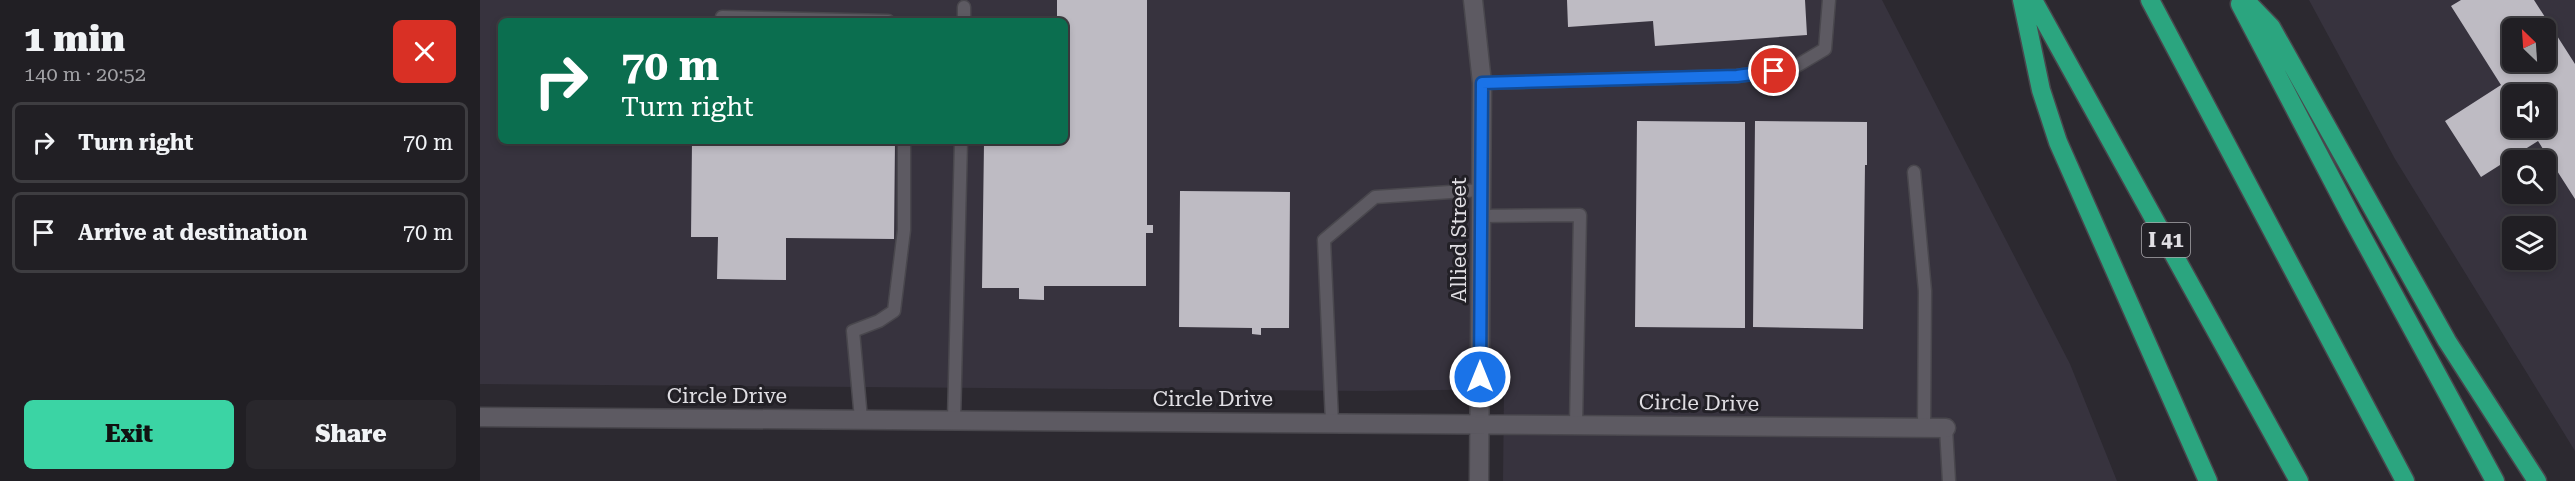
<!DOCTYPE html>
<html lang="en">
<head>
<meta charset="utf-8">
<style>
  :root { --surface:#211f24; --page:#29272c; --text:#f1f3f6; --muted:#a2a2a6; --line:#3e3d41; --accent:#3bd4a4 }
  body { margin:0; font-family:"Roboto Serif",serif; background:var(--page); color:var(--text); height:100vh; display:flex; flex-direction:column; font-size:22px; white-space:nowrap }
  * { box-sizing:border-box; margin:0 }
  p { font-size:20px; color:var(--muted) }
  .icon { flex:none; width:33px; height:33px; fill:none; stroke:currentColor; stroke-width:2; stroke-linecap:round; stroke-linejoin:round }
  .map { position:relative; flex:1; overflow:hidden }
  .side { display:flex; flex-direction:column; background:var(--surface); width:480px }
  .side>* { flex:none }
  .hud { position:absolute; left:18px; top:18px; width:570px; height:126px; border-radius:9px; box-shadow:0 3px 9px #0003,0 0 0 2px var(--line); background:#0b6e4f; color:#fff; overflow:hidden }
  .needle { width:39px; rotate:335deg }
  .tools { position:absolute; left:2022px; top:18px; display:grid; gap:12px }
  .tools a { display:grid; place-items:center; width:54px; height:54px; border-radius:9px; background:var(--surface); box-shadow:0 3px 9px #0003,0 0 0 2px var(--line); font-size:30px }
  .pin { position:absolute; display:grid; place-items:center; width:51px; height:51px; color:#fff; margin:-26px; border:3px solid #fff; border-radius:50%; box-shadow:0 2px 6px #0007 }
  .me { position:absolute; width:66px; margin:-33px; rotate:0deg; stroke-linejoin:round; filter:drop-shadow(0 0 4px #0008) }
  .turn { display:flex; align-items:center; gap:21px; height:126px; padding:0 24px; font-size:27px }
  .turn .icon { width:78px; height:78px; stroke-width:2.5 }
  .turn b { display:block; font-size:42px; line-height:51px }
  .round { display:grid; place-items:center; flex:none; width:63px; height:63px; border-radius:9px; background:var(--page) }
  .overview { display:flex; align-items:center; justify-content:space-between; height:102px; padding:0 24px }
  h1 { font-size:36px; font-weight:800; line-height:45px }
  .primary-button { display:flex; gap:12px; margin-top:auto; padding:12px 24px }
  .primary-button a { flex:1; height:69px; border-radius:9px; background:var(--accent); color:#111; font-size:24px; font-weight:800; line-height:69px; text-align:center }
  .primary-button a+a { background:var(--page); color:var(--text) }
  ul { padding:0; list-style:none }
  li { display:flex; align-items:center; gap:18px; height:81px; margin:0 12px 9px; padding:0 12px; border:3px solid var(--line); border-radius:9px }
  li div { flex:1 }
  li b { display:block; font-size:22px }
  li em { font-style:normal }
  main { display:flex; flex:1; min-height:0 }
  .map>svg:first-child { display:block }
  .built { fill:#37333e; fill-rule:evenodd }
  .building { fill:#bebbc3; fill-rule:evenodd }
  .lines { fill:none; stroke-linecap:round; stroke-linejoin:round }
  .lane-casing { stroke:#49474d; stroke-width:15 }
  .street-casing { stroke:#49474d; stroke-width:21 }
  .highway-casing { stroke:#49474d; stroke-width:21 }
  .lane { stroke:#5d5a62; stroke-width:12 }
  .street { stroke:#5d5a62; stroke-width:18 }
  .highway { stroke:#2ba57f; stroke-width:18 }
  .route-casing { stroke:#114b97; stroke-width:15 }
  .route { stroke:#1a73e8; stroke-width:10 }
  .labels { text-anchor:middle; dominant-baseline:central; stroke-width:6; stroke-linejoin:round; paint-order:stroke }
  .shield { fill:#222026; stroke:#a8a6ab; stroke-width:1.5 }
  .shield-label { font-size:20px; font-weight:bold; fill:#e1dfe4 }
  .street-label { font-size:21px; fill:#e1dfe4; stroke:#222026 }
</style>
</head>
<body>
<main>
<section class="side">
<div class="overview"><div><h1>1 min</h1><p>140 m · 20:52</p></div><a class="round" style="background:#d93025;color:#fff"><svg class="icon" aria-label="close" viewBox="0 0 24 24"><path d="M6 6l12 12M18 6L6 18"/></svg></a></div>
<ul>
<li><svg class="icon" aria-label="right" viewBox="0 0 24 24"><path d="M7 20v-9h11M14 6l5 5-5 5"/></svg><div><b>Turn right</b></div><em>70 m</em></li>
<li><svg class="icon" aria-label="arrive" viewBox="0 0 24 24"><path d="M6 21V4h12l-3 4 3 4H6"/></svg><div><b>Arrive at destination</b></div><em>70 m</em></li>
</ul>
<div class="primary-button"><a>Exit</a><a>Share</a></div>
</section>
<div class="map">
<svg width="2095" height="481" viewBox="0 0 2095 481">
  <rect width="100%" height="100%" fill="#2c2930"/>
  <!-- built -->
  <path class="built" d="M0,0H1402L1590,364L1637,481H1023L1024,389L895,391L0,384ZM21,21H585V141H21Z
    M1829,0H2095V451L1915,159ZM2032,28H2066V62H2032ZM2032,94H2066V128H2032ZM2032,160H2066V194H2032ZM2032,226H2066V260H2032Z"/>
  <!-- building -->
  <path class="building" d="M577,0H667V225H673V233H666V286H564V300L539,299V288H502L504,143L585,141V21H577Z
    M1087,0H1325L1327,35L1175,46L1173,21L1088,27Z
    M1981,0H2054L2095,64V199L2058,141L2001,177L1965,121L2021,85L1971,6ZM2032,28H2066V62H2032ZM2032,94H2066V128H2032Z
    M1157,121L1265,122V328L1155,327Z
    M1275,121L1387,122V165H1385L1383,329L1273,327Z
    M212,141H415L414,239L306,238V280L237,279L238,237H211Z
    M700,191L810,192L809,328H781V335L772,334V328L699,327Z"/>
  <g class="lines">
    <defs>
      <path id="lane" d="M242,17L408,21
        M484,21V7
        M1002,83L1257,76L1313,68L1345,49L1349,0
        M1434,172L1445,291L1444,427
        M1001,216L1100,215L1096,424
        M381,419L373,331L399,321L414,311L424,230V141
        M474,420L481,141
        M852,422L844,240L895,197L1001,190
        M1466,428L1469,481"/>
      <path id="street" d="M993,0L1002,83L999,481
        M0,417L1466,428"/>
      <path id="highway" d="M1542,0L1561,90L1578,142L1728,481
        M1553,0L1819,481
        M1670,0L1925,481
        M1765,0L1791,27L1967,341L2057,481
        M1760,4L1871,216L2015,481"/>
    </defs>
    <!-- lane casing -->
    <use href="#lane" class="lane-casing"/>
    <!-- street casing -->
    <use href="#street" class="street-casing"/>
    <!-- highway casing -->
    <use href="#highway" class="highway-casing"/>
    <!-- lane -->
    <use href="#lane" class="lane"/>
    <!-- street -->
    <use href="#street" class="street"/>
    <!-- highway -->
    <use href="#highway" class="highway"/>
  </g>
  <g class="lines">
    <defs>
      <path id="route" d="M1000,377L1002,83L1257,76L1294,71"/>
    </defs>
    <!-- route casing -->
    <use href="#route" class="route-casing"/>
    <!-- route -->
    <use href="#route" class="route"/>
  </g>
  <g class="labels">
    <!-- shield labels -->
    <rect class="shield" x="1662" y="223" width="48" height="34" rx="4.5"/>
    <g class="shield-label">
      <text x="1686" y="240">I 41</text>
    </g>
    <!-- street labels -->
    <g class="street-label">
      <text transform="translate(979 240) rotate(-90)">Allied Street</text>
      <text x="247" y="396">Circle Drive</text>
      <text x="733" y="399">Circle Drive</text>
      <text transform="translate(1219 403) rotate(1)">Circle Drive</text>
    </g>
  </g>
</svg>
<div class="tools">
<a><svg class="needle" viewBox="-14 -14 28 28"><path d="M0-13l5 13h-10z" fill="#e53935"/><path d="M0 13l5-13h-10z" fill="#a2a2a6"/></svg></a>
<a><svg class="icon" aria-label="sound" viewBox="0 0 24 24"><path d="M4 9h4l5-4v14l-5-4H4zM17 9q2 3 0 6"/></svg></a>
<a><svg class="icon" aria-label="search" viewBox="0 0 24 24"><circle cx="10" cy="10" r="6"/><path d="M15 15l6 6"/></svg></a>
<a><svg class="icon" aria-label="layers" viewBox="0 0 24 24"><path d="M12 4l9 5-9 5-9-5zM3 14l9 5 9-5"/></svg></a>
</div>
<div class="pin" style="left:1294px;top:71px;background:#d93025"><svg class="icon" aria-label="arrive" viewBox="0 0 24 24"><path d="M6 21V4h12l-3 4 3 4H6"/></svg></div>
<svg class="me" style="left:1000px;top:377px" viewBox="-20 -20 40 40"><circle r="17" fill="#1a73e8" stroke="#fff" stroke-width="3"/><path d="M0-11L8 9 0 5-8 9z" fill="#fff"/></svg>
<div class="hud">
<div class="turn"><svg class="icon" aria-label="right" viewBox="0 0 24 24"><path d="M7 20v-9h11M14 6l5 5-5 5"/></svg><div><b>70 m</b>Turn right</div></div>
</div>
</div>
</main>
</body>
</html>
